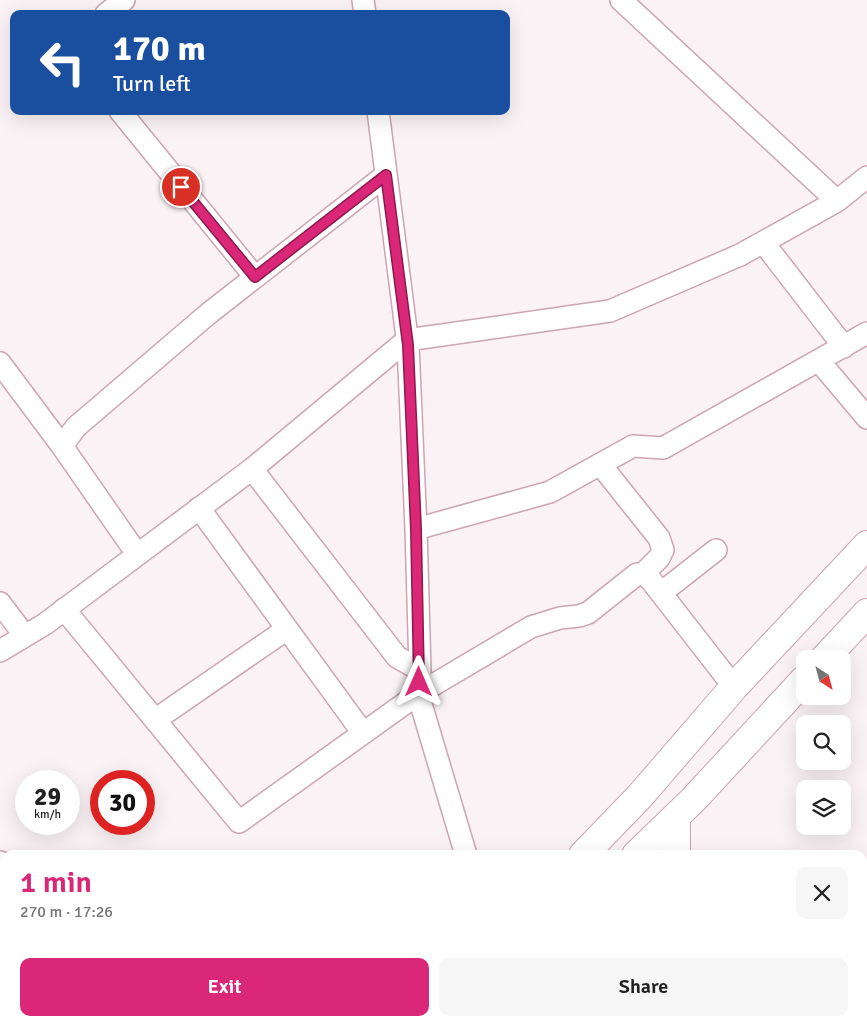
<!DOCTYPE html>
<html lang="en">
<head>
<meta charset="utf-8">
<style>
  :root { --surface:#fff; --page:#f6f6f6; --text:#222; --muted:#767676; --accent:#db2777 }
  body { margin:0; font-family:Signika,sans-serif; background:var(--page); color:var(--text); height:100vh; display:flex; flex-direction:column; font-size:19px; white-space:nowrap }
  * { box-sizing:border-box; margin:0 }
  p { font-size:16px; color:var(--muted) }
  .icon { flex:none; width:28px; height:28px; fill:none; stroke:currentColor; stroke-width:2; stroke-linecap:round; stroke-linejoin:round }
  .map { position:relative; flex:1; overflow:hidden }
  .drawer { position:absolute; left:0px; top:850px; width:868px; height:176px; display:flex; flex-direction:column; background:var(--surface); border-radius:15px 15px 0 0; box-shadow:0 5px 20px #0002 }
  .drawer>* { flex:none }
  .hud { position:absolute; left:10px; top:10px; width:500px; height:105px; border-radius:10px; box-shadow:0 5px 20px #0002; background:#1a4fa0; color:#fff; overflow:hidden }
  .needle { width:32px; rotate:144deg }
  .controls { position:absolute; left:796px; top:650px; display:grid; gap:10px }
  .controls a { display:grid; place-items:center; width:55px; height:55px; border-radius:10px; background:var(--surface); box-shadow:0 5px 20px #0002; font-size:25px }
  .speed { position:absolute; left:15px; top:770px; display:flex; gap:10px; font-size:25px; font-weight:700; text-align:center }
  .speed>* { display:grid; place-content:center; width:65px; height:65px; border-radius:50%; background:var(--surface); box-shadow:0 5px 20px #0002; line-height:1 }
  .speed small { font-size:12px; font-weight:400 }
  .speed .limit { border:8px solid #d22; background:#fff; color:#111 }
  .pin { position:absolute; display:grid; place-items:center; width:42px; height:42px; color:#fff; margin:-21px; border:2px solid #fff; border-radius:50%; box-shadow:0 1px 5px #0007 }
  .me { position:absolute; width:55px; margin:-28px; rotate:0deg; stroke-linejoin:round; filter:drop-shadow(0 0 4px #0008) }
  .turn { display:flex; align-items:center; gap:18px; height:105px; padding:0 20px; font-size:22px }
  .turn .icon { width:65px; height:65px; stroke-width:2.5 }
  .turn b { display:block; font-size:35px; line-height:42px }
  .round { display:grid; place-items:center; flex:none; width:52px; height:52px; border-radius:10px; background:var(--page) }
  .head { display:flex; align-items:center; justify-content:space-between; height:85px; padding:0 20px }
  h1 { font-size:30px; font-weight:600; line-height:38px; color:var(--accent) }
  .button { display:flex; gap:10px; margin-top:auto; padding:10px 20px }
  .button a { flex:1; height:58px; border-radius:10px; background:var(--accent); color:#fff; font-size:20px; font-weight:600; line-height:58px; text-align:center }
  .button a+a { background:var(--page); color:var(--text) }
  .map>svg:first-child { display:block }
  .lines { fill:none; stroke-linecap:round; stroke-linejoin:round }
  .street-casing { stroke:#cca5b1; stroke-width:24 }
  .secondary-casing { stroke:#cca5b1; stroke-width:30 }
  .street { stroke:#fff; stroke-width:21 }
  .secondary { stroke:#fff; stroke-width:28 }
  .route-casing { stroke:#8e194d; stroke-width:12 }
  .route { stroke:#db2777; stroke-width:9 }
</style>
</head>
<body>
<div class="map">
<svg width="867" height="1026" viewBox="0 0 867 1026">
  <rect width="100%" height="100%" fill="#faf2f4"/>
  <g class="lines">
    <defs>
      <path id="street" d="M363,0L365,14
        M621,0L837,201L867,177
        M106,14L124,0
        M120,111L255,277
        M378,111L408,345L416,529L420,670L418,694L466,855
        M763,242L844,347
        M819,361L867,418
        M0,363L62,446
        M600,464L659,538L663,550L659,558L643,574
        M252,469L397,657L420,670
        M199,508L363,733
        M416,529L550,492L633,446L663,448L867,333
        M137,554L62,446L76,427L208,314L386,175
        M661,593L716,550
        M0,603L25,636
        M64,609L239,822L418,694L531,627L560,618L579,616L588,613L637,574H643L650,579L734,687
        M0,651L45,624L252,469L407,340L610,311L740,255L837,201
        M155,720L287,629
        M0,862L5,864
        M0,967L5,962
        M862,982L867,976
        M45,1021L49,1026
        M349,1021L366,1026
        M497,1021L498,1026
        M238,1026L243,1021
        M418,1026L421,1021
        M718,1026L719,1021"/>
      <path id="secondary" d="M824,659L867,613
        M583,855L640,796L734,687L867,545
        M636,855L693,800L805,679
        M676,855V818
        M0,892L5,894
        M0,920L5,921
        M862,998L867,999
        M833,1021L848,1026"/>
    </defs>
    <!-- street casing -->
    <use href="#street" class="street-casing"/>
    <!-- secondary casing -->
    <use href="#secondary" class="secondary-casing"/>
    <!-- street -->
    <use href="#street" class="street"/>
    <!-- secondary -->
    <use href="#secondary" class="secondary"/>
  </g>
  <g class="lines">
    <defs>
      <path id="route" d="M181,187L255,277L386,175L408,345L416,529L419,682"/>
    </defs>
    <!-- route casing -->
    <use href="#route" class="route-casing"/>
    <!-- route -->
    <use href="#route" class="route"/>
  </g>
</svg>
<div class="controls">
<a><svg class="needle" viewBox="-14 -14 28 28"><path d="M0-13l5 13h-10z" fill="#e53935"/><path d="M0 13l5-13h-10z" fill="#767676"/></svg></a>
<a><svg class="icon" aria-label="search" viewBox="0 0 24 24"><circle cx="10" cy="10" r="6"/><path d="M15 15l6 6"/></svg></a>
<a><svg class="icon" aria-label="layers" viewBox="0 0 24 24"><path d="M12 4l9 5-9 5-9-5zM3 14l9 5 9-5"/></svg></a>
</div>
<div class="speed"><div>29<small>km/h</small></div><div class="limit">30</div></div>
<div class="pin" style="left:181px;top:187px;background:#d93025"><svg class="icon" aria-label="arrive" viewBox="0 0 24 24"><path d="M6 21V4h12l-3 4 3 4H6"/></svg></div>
<svg class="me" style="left:419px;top:682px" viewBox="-20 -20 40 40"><path d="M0-17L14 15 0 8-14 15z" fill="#db2777" stroke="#fff" stroke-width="4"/></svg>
<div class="hud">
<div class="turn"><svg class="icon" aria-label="left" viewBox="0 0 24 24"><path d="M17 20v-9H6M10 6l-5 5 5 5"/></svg><div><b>170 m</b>Turn left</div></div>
</div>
<section class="drawer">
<div class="head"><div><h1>1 min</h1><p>270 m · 17:26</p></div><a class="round"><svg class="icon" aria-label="close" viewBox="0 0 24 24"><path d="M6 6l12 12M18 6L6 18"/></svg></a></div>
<div class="button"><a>Exit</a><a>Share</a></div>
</section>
</div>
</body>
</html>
